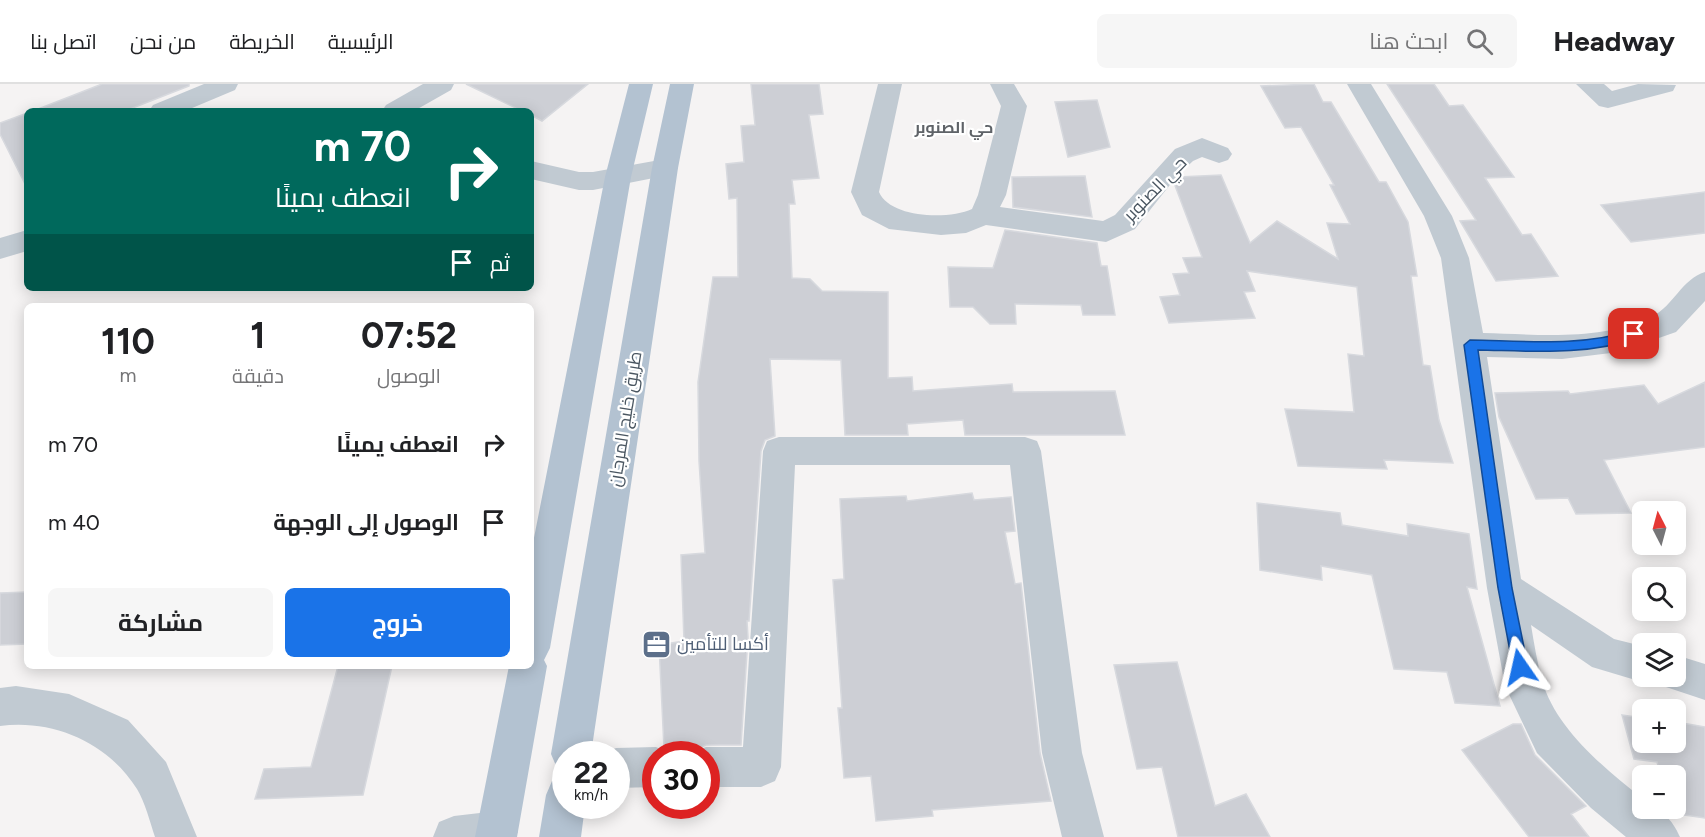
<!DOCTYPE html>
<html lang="ar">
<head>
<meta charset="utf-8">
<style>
  :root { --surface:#fff; --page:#f6f6f6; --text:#202124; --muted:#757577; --line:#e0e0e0; --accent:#1a73e8 }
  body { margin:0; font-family:Figtree,Cairo,sans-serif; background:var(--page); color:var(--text); direction:rtl; height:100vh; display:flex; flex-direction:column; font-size:22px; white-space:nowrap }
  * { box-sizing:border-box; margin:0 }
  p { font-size:20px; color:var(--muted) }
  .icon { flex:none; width:33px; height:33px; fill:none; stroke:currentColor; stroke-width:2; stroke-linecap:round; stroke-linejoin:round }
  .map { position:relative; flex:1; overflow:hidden; direction:ltr }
  .drawer { position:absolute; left:24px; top:219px; width:510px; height:366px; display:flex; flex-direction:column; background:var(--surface); border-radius:9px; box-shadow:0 3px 15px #0003; direction:rtl }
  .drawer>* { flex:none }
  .top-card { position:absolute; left:24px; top:24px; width:510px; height:183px; border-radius:9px; box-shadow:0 3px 15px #0003; direction:rtl; background:#00695c; color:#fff; overflow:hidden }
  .needle { width:39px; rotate:354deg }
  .tools { position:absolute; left:1632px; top:417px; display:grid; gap:12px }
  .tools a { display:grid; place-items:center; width:54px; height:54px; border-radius:9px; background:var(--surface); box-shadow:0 3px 15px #0003; font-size:30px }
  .speed { position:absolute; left:552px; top:657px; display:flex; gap:12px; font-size:30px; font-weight:700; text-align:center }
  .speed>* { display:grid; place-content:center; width:78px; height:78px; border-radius:50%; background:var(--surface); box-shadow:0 3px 15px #0003; line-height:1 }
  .speed small { font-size:15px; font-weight:400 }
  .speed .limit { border:9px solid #d22; background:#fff; color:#111 }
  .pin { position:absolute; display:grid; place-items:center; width:51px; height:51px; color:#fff; margin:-26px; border-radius:12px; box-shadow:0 3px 9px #0006 }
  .me { position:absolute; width:66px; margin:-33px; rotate:349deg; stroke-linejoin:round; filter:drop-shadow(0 0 4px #0008) }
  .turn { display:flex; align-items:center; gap:21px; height:126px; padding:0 24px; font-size:27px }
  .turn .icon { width:78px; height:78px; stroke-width:2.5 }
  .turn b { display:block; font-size:42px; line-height:51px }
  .then { display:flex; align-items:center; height:57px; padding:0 24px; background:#0003; gap:12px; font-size:22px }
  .eta { display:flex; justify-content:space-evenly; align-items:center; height:102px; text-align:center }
  .eta b { font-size:36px; font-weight:700; line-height:42px }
  .action { display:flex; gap:12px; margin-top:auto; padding:12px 24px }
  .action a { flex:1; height:69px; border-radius:9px; background:var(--accent); color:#fff; font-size:24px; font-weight:700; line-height:69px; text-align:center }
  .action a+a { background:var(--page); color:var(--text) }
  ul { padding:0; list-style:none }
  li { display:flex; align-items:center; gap:18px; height:78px; padding:0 24px }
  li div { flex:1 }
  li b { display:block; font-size:22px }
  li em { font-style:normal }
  header { display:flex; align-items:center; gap:36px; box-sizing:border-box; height:84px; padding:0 30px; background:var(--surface); border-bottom:2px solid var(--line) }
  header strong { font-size:28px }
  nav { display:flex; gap:33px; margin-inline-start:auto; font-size:21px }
  .search { width:420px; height:54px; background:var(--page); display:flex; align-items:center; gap:15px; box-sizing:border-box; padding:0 21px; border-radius:9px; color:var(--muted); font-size:22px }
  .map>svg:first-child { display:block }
  .building { fill:#cdcfd5; stroke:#d7d9de; stroke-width:1.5 }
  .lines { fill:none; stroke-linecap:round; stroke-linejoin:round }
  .street { fill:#c1cad2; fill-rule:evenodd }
  .primary { fill:#b3c2d1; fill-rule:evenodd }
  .route { fill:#1a73e8; stroke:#114b97; stroke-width:1.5 }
  .labels { text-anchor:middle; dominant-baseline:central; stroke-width:4.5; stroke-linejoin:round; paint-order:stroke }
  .far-neighbourhood-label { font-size:16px; font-weight:bold; fill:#5f6368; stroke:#fff }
  .street-label { font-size:18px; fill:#4a5661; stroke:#fff }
  .service-label { font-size:18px; fill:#4e5e75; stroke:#fff; text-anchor:start }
</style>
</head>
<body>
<header>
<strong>Headway</strong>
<div class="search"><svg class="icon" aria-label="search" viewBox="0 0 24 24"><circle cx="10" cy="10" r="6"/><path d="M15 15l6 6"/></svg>ابحث هنا</div>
<nav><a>الرئيسية</a><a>الخريطة</a><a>من نحن</a><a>اتصل بنا</a></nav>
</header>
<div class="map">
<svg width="1705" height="753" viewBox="0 0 1705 753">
  <rect width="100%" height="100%" fill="#f5f3f3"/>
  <!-- building -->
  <path class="building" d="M102,0H189V2L125,27H38V25Z
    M466,0H588L542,37L531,31V27H522Z
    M751,0H819L823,30L809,31L819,94L792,96L795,120H789L792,194L810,195L822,207L888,208V294L912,293L913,307L1012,300L1013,308L1115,307L1125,351H965L963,336L907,340L908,351H845L841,276L770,275L775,352L765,356L761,367L749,537H747L748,553L741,661H706L691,667V670H673L664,664L659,561L684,557L681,471L705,469L699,377L698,298L713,193H738L737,114L729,115L726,80L744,78L741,42L755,41Z
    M1314,0L1323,18H1331L1379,98H1386L1408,138L1417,192H1411L1423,281L1430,282L1439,336L1453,379L1384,376L1387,385L1298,382L1285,325L1354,328L1348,270L1364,272L1357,203L1247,187L1255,207L1244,208L1255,234L1169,239L1160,213L1180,211L1173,190L1189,189L1183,174L1202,173L1174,99L1179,93L1221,91L1250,159L1277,137L1338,175L1327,139L1350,140L1330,101H1334L1301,43L1285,44L1261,2Z
    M1387,0H1434L1449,22L1463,21L1514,93L1485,94L1522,151L1531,150L1558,192L1496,197L1460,137L1476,136Z
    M1097,16L1110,63L1068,73L1055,18Z
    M27,29V104L0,50V39Z
    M1085,92L1092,133L1013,123L1012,93Z
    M1705,108V149L1631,158L1601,121Z
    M1005,146L1097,159L1101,182H1107L1115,231H1083L1081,221L1015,220L1016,240H990L973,223H950L948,183L993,184Z
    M1705,298V363L1604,376L1631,429L1576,430L1568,414L1536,415L1499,333L1495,309L1568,307L1570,310L1644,301L1658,320Z
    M972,409L974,416L1011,413L1015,447L1005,448L1015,500L1021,499L1040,669L1051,717L932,726L933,732L876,737L871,692L844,694L838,624H842L833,496L844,495L840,415L906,412L907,417Z
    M1257,419L1340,429L1342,441L1408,452L1407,440L1469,450L1477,505L1467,503L1500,622L1455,619L1447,588L1394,585L1372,491L1321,482L1322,496L1260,486Z
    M27,508V560L0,561V509Z
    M1177,578L1215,722L1246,710L1270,753H1178L1162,683L1137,685L1114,581Z
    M338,582H392L363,711L255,715L264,685L311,683Z
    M1622,631L1642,634V658H1676V638L1705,643V734L1671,729L1670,724H1676V692H1661L1657,678L1634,675Z
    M1513,640H1521L1535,671L1586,722L1571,730L1589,753H1529L1462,666Z"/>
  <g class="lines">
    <!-- street -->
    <path class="street" d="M204,0H238L235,6L185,27H149L153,21Z
      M423,0H454L451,6L414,27H382L386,21Z
      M878,0H902L879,108C890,134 948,136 972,125L978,111L1001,22L990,0H1014L1027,22L1006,111L1000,123L1103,137L1115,131L1175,65L1202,54L1228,64L1232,70L1228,76L1219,79L1202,73L1193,77L1177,92L1135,145L1106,158L986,141L966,149L941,151L889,145L862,131L851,108Z
      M1347,0H1371L1452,132L1469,174L1483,249C1537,250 1602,258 1653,232C1673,222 1682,195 1705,188V217L1676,248L1619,268L1562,275L1487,273L1521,495L1614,555L1642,562V592H1655L1642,598L1592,583L1531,541C1534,559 1537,578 1542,596C1555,644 1604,684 1642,714V724C1662,724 1672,735 1680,753H1626L1591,724L1537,669L1505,602L1487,504L1441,174L1424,132Z
      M1576,0H1604L1612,7L1638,0L1676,1L1673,7L1608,24L1599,22Z
      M665,75L674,78L678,84L674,90L593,106H579L531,95V77L579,88H593Z
      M27,146V167L0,175V154Z
      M779,353H1025L1037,357L1041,367L1082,669L1104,753H1062L1042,669L1010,381H795L781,683L775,697L761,703H706V670L692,669L706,663H743L763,367L767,357Z
      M1676,571L1705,580V616L1663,602L1659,592H1676Z
      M16,602L69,610L128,636L166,678L197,753H155C150,738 145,718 137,705C108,659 54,635 0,642V604Z
      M656,663L671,670H656V703L616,704V670H602L616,664Z
      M497,727L512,733L518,748L515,753H433L439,738L454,732Z"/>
    <!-- primary -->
    <path class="primary" d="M629,0H653L631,93L550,564L544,576L547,582L517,753H475L509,582H531V469L605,93Z
      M670,0H694L678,84L591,670H566V687L557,684L551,670L652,84Z
      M566,691V722H585L581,753H539L546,711L552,697Z"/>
  </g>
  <!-- route -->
  <path class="route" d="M1634,246L1640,250L1638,254C1587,272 1531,267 1478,266L1512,504L1528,583L1526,588L1520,590L1515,588L1513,583L1498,504L1464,261L1470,256C1525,257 1582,263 1634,246Z"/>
  <!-- icons -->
  <defs>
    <symbol id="office-square" viewBox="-11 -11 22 22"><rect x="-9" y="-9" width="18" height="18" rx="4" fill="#5c6f8a" stroke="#fff"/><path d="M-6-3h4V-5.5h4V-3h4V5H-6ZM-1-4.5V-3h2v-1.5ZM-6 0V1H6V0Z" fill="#fff"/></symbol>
  </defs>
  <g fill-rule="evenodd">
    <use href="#office-square" x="640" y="544" width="33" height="33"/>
  </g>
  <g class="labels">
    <!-- far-neighbourhood labels -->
    <g class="far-neighbourhood-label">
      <text x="954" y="43">حي الصنوبر</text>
    </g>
    <!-- street labels -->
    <g class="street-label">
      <text transform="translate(1155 105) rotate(-46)">حي الصنوبر</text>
      <text transform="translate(625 335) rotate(-81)">طريق خليج المرجان</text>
    </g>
    <!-- service labels -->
    <g class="service-label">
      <text x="677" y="560">أكسا للتأمين</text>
    </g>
  </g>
</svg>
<div class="tools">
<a><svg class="needle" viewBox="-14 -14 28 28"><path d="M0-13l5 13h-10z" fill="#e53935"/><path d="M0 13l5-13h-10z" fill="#757577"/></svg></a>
<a><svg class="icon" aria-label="search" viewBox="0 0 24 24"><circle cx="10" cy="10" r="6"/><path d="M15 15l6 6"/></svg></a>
<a><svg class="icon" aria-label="layers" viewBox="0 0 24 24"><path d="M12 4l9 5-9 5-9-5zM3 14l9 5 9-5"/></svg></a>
<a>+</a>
<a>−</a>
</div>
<div class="speed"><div>22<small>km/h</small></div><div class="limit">30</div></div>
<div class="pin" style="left:1634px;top:250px;background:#d93025"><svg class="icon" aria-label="arrive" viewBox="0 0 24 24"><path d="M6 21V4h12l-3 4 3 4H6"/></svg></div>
<svg class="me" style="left:1520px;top:583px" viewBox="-20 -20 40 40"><path d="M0-17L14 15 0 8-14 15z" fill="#1a73e8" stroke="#fff" stroke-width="4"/></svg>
<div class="top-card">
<div class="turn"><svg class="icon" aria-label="right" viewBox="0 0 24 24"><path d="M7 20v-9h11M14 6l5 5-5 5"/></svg><div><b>70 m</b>انعطف يمينًا</div></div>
<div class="then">ثم<svg class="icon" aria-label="arrive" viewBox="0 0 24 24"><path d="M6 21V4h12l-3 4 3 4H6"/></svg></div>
</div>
<section class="drawer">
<div class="eta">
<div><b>07:52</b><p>الوصول</p></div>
<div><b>1</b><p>دقيقة</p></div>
<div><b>110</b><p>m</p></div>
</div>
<ul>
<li><svg class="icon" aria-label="right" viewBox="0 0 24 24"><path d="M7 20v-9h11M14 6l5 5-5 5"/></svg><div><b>انعطف يمينًا</b></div><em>70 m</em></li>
<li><svg class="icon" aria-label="arrive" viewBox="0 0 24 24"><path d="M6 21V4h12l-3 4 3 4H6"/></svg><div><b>الوصول إلى الوجهة</b></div><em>40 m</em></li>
</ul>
<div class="action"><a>خروج</a><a>مشاركة</a></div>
</section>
</div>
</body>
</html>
